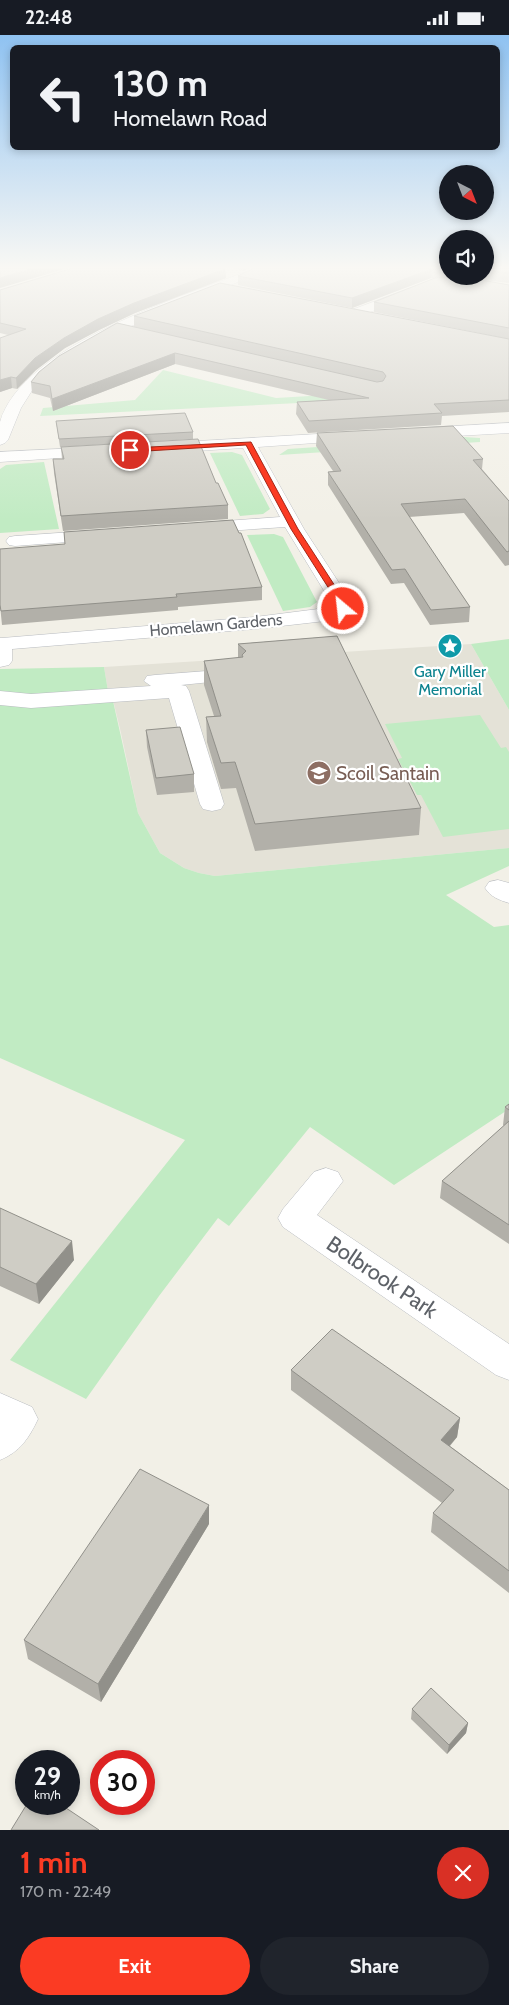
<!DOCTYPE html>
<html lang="en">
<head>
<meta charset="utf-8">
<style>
  :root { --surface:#171b24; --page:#20242c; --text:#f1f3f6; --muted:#9ea1a6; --accent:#fb3b23 }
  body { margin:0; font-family:Cabin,sans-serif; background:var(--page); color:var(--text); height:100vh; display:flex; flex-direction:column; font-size:19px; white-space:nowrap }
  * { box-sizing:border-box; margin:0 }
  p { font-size:16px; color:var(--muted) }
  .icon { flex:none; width:28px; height:28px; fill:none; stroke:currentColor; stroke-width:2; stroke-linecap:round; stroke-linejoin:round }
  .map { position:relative; height:1795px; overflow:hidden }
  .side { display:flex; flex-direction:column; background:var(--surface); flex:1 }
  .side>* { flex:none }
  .top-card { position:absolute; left:10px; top:10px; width:490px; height:105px; border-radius:8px; box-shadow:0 2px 8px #0003; background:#171b24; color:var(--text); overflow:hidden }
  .needle { width:32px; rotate:138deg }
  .buttons { position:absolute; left:439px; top:130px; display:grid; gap:10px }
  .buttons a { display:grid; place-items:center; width:55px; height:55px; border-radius:50%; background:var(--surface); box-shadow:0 2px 8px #0003; font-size:25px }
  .speed { position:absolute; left:15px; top:1715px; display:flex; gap:10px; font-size:25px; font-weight:700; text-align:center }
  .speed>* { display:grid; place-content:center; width:65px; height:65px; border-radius:50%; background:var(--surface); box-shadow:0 2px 8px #0003; line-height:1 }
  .speed small { font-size:12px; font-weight:400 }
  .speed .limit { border:8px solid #d22; background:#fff; color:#111 }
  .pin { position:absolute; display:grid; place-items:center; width:42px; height:42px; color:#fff; margin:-21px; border:2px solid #fff; border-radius:50%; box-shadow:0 1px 5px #0007 }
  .me { position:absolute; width:55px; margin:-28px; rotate:332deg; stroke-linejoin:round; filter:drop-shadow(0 0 4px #0008) }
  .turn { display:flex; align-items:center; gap:18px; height:105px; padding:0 20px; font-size:22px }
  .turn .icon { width:65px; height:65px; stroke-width:2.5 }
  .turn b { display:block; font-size:35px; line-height:42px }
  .round { display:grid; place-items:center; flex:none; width:52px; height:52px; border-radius:26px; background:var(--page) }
  .head { display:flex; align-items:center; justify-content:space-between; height:85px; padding:0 20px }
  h1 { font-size:30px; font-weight:700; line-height:38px; color:var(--accent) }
  .button { display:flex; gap:10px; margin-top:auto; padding:10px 20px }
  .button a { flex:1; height:58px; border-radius:30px; background:var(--accent); color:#fff; font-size:20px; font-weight:700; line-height:58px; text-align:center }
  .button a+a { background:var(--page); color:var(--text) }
  .status { display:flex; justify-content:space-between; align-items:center; height:35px; padding:0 25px; background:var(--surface); direction:ltr }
  .status svg { height:14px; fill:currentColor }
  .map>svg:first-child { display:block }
  .education { fill:#e4e2d7 }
  .green { fill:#c1ebc3 }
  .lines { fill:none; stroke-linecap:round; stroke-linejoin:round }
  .minor-casing { stroke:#b9bcc1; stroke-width:1 }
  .minor { fill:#fff; fill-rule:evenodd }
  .wall { fill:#b2b0a9 }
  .shaded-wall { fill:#91908a }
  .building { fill:#cfcdc5; stroke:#91908a }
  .route { fill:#fb3b23; stroke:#a32617 }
  .labels { text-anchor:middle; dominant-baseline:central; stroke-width:4.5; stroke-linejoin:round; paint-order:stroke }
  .far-street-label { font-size:16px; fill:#5e6268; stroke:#fff }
  .far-culture-label { font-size:16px; fill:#0d838f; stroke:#fff }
  .education-label { font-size:19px; fill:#785e54; stroke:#fff; text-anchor:start }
  .near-street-label { font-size:22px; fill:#5e6268; stroke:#fff }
</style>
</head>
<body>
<div class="status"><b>22:48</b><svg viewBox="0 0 49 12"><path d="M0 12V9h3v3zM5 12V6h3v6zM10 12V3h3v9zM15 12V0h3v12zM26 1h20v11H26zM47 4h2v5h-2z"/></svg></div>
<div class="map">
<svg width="509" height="1795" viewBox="0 0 509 1795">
  <rect width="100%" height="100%" fill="#f2f0e7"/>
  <!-- education -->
  <path class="education" d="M471,609L509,675V813L215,841L199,838L184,833L160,818L138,778L121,698L112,661L108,656L104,632Z"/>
  <!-- green -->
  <path class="green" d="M163,335L276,363L359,358L378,364L40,381L43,373L135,365Z
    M464,402L480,403V407L279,420L288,414Z
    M232,417L242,420L270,474L263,479L240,481L210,418Z
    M44,427L59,494L0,498V434L6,430Z
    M274,499L283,502L317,567L310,572L283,576L247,500Z
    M509,604V675L471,609Z
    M104,632L108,656L58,660L0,658V634Z
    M113,666L138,778L160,818L184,833L199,838L215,841L509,813V831L446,860L494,892L509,890V1074L394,1150L310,1092L229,1191L218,1183L159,1261L86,1364L10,1325L185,1105L0,1023V668Z
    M480,680L501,713L506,712L509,717V794L443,802L421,760H417L398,724L402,723L385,689Z"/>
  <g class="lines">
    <defs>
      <path id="minor" d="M256,233H272L119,296L55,334L33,354L21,373L8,405L5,408L0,410C0,403 0,393 0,387C22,310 187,260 256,233Z
        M408,254L414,258L412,261L357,282L353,283L347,279L349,276Z
        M509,388V398L421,403L416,401L413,398L416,395L421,393Z
        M353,397L358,399L361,402L358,405L258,412L304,494L354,571L348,580L334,585L255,594L12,614V626L9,630L0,632V603H2L255,582L334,572L285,492L197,498L191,497L188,493L191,489L197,488L280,482L243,413L164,418L158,416L156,413L158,410L164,408Z
        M98,412L104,414L106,417L104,420L0,427V417Z
        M102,495L108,496L111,500L108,504L15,511L9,510L6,506L9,502L15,501Z
        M233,634L240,636L244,640L240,644L181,650L186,651L189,656L224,769L221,774L212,776L203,774L200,769L169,663L31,673L0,670V656L31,659L151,651L144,646L147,641L155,640Z
        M498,845L509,848V868C499,865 491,862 485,853L489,847Z
        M326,1133L338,1137L343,1146L317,1180L509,1309V1345L496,1340L283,1192L278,1183L283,1174L314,1137Z
        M0,1358L32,1372L38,1384C29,1403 20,1417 0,1425Z"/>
    </defs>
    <!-- minor casing -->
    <use href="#minor" class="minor-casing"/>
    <!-- minor -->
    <use href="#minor" class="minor"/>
  </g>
  <!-- wall -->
  <path class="wall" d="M230,233H250L243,236Z
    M448,233V241H485V233H509V248L467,243L509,250V304L374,277V267L435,243H431L352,273L238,250V241Z
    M225,234L226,243L135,278L99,295L65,313L36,335L17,354L12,353L0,357L8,300L0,298V255Z
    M134,281L509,304V377L442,381L441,390L308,398L296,379L297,367L329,365L175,329L53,376L50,363L32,358L31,347L117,288L378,347L134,292Z
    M56,386L193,397V404L60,412Z
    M317,398L483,424L482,434L509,466V530L505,531L464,478L409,482L470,572L469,587L430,590L404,548L391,549L328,450V437L333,436L316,411Z
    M61,412L216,448L228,470V484L63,496L54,438L53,424H62Z
    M64,497L262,552V565L178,572V575L2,590L0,570L65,509Z
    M337,601L421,773L419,800L255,816L236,753L221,754L207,707L206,682L214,681L204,650V626L238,623V609Z
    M146,695L194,739V757L157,760L147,712Z
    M509,1069V1209L440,1163L442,1146L504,1091L503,1090L505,1072Z
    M0,1173L74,1225L39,1269L0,1251Z
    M291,1335L460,1383L457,1402L450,1411L509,1455V1558L431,1497L433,1478L442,1468L291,1355Z
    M209,1489L101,1667L28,1624L24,1605Z
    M412,1674L468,1688L466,1698L447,1719L411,1684Z"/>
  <!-- shaded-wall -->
  <path class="shaded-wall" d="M34,233H68L0,253V243Z
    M243,233H250L243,236Z
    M225,234L226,243L135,278L99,295L65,313L36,335L17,354L16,343L35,323L64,303L98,284L134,268Z
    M432,234L431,243L352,273V263Z
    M175,318V329L53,376L52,364Z
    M11,342L12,353L0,357V345Z
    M72,1206L74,1225L39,1269L36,1249Z
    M460,1383L457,1402L438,1424L441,1405Z
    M209,1470V1489L101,1667L98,1649Z
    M468,1688L466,1698L447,1719L449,1710Z"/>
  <!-- building -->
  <path class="building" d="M0,233H34L0,243Z
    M73,233H223L225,234L134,268L98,284L64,303L35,323L16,343L11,342L0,345V303L26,294L0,288V255Z
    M254,233H440L432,234L352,263L238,241Z
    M485,233H509V238L485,235Z
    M465,242L509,250V293L374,267L435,243Z
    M220,248L509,304V365L434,369L442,378L309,386L297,367L369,363L175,318L52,364L50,351L31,347L39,337L59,321L117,288L377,347L383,346L386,341L383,337L134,281Z
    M185,378L193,397L59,404L56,386Z
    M453,391L483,424L473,425L509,466V516L507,517L465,464L401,469L470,572L431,575L405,534L392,535L328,437L341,436L317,398Z
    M198,404L216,448H218L228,470L61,481L53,424H64L61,412Z
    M233,485L239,498H241L262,552L176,559L177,562L1,576L0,570V514L65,509L64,497Z
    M337,601L421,773L255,789L235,727L221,728L206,682L221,681L204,626L243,622L242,620L246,616L238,609Z
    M180,692L194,739L156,743L146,695Z
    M509,1069V1075L505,1072Z
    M509,1086V1190L442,1146Z
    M0,1173L72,1206L36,1249L0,1232Z
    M332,1294L460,1383L441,1405L509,1455V1536L433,1478L454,1455L291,1335Z
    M140,1434L209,1470L98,1649L24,1605Z
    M431,1653L468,1688L449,1710L412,1674Z
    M27,1769H60L99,1795H11Z"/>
  <!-- sky -->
  <linearGradient id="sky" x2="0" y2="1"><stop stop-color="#8fc2f1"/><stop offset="0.48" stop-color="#f9f8f4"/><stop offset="1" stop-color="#f9f8f4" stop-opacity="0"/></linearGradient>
  <rect width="509" height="485" fill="url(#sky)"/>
  <!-- route -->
  <path class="route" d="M251,407L298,494L348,571L346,575L339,574L340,571L291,494L246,410L130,417L127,415L130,413Z"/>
  <!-- icons -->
  <defs>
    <symbol id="sight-disc" viewBox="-11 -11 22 22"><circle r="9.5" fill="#0f9aa8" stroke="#fff"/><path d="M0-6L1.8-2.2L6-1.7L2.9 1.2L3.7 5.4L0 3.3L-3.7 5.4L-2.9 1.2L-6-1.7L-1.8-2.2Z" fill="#fff"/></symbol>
    <symbol id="school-disc" viewBox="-11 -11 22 22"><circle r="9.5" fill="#8d6e63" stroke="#fff"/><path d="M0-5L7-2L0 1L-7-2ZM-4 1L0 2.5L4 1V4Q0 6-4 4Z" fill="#fff"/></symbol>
  </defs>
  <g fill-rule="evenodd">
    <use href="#sight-disc" x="436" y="597" width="28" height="28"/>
    <use href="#school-disc" x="305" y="724" width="28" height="28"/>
  </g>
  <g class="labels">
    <!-- far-street labels -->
    <g class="far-street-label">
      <text transform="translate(216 590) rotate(-5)">Homelawn Gardens</text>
    </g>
    <!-- far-culture labels -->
    <g class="far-culture-label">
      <text x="450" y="636">Gary Miller<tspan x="450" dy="18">Memorial</tspan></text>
    </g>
    <!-- education labels -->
    <g class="education-label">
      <text x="336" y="738">Scoil Santain</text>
    </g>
    <!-- near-street labels -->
    <g class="near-street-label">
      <text transform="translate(382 1242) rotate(34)">Bolbrook Park</text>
    </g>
  </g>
</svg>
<div class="buttons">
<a><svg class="needle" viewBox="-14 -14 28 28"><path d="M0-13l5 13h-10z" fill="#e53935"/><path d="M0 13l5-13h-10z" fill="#9ea1a6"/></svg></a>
<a><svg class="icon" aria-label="sound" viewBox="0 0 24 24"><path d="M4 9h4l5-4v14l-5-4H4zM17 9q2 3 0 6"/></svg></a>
</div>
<div class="speed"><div>29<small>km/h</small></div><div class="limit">30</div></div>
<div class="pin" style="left:130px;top:415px;background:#d93025"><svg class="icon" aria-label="arrive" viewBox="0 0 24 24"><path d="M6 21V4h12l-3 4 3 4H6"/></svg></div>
<svg class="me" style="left:343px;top:574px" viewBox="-20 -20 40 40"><circle r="17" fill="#fb3b23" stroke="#fff" stroke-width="3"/><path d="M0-11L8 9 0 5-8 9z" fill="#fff"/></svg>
<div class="top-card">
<div class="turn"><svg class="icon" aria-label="left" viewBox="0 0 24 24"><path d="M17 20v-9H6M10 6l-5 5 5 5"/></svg><div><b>130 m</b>Homelawn Road</div></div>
</div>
</div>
<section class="side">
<div class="head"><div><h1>1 min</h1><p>170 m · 22:49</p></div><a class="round" style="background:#d93025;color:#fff"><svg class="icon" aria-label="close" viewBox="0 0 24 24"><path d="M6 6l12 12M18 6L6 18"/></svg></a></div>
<div class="button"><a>Exit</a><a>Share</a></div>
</section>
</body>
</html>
